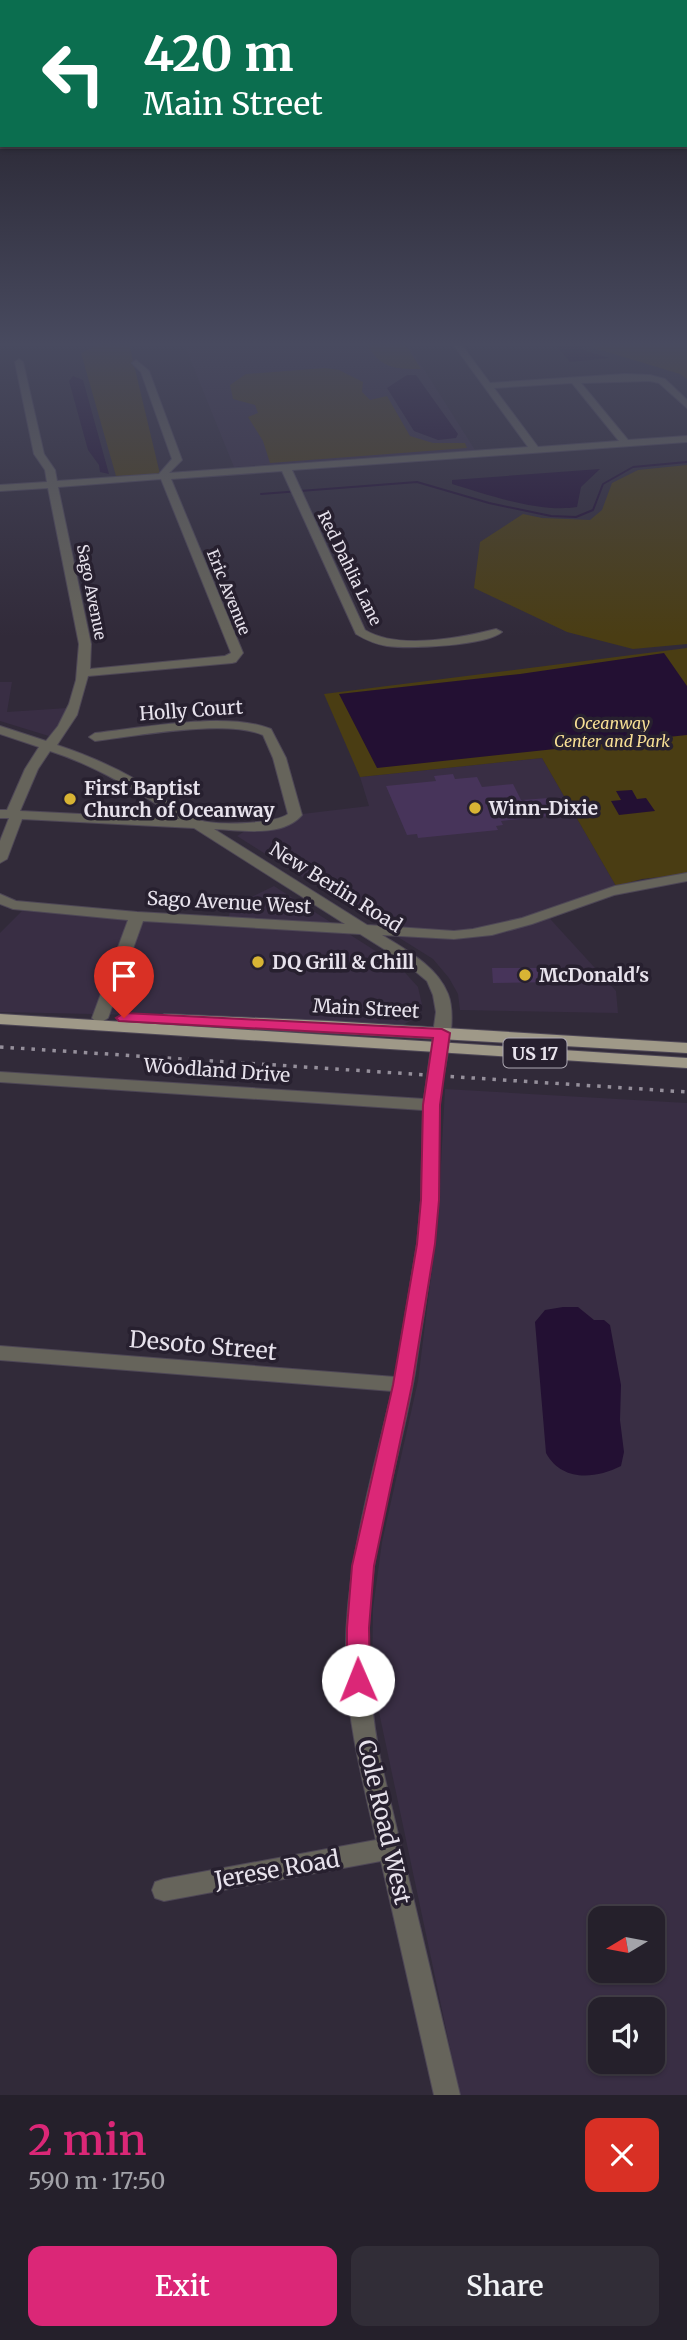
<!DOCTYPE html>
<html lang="en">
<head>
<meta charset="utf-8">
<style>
  :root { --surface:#25202b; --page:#312d37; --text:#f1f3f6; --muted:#a3a3a9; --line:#423e47; --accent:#db2777 }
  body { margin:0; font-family:Merriweather,serif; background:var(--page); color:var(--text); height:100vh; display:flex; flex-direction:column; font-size:26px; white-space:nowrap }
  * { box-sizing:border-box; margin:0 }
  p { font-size:23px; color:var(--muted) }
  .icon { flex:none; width:38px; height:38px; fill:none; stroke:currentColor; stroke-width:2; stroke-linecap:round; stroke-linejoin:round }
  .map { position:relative; height:2095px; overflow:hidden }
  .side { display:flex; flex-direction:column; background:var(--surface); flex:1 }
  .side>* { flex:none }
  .guide { position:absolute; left:0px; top:0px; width:688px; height:147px; box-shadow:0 2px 5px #0004,0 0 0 2px var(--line); background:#0b6e4f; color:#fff; overflow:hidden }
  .needle { width:46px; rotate:260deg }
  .buttons { position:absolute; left:588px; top:1906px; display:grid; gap:14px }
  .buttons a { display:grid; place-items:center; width:77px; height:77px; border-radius:14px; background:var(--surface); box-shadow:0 2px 5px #0004,0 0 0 2px var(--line); font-size:35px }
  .pin { position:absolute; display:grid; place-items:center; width:60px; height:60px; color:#fff; margin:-72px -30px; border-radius:50% 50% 50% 0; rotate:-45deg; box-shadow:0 0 7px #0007 }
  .pin .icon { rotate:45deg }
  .me { position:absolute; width:77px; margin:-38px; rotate:359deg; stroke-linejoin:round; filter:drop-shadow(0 0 5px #0008) }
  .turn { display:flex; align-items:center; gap:24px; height:147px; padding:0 28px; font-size:32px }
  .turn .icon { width:91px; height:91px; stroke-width:2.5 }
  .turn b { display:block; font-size:49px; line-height:60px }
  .round { display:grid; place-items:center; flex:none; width:74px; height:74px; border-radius:14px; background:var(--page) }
  .head { display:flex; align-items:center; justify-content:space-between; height:119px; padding:0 28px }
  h1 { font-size:42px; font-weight:600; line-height:52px; color:var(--accent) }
  .cta { display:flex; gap:14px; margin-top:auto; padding:14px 28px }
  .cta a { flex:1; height:80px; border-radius:14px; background:var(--accent); color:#fff; font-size:28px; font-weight:600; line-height:80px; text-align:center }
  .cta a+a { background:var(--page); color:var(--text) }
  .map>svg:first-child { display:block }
  .built { fill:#392e44; fill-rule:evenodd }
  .green { fill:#4a3d13 }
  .water { fill:#231033 }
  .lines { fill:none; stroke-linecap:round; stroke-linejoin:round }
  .stream { stroke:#231033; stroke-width:2 }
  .building { fill:#47345a }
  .minor-casing { stroke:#4e4756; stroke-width:2 }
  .major-casing { stroke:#4e4756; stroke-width:2 }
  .minor { fill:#66645b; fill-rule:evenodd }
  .major { fill:#9f9988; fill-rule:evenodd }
  .rail { stroke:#958f9b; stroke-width:3.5; stroke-dasharray:3.5 7; stroke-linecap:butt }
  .route { fill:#db2777; stroke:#8e194d; stroke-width:2 }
  .poi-dot { fill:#d8b434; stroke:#27202f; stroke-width:2.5 }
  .labels { text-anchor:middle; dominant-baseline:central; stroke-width:7; stroke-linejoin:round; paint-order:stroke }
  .far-street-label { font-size:16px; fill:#e7e2ec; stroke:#27202f }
  .far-park-label { font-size:16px; font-style:italic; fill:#f7df95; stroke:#27202f }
  .shield { fill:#27202f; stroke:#ada8b3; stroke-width:2 }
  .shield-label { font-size:18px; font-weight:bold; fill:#e7e2ec }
  .street-label { font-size:19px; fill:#e7e2ec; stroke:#27202f }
  .poi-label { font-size:19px; font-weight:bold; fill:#e7e2ec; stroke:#27202f; text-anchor:start }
  .near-street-label { font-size:23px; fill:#e7e2ec; stroke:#27202f }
</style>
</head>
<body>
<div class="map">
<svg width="687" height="2095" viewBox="0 0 687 2095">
  <rect width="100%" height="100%" fill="#312a39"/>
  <!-- built -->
  <path class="built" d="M184,344H408L475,450L234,467Z
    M0,682H12L7,712L67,708L52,737L0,721Z
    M542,758L616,886L542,910L616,991L618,1013L460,1010L458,994L449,978L433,959L237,836L245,831L274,829L290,824L302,814L369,806L360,777Z
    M274,886L399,966L418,987L423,1009L417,1017L403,1025L229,1017L0,1012V933L22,911L227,925L231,907Z
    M445,1089L687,1103V2095H460L372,1679L373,1608L382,1542L418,1381L438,1220ZM600,1918H653V1970H600ZM600,2009H653V2062H600Z"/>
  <!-- green -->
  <path class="green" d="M100,344H129L160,474L116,476L81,353Z
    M366,344H405L421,369C392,369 382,368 366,344Z
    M592,344H687V379L680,374L591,347Z
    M325,368L339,370L363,382L362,392L370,400L387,396L410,436L433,443H465L467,448L270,463L263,441L248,417L258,413L255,405L233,399L230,385L246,374Z
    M687,465V644L633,649L567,632L474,588L480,542L523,514L542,518L590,520L602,510L612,483L638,470Z
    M687,648V874L642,879L616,886L542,758L360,777L324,694Z"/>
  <!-- water -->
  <path class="water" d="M560,344H582L583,350L610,358L570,362L557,347Z
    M407,375H416L458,434L456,438L438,440L414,431L387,388Z
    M73,376L83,380L109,474L100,472L99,465L88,450L69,381Z
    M600,469L581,487L577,507C540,513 488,495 452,484V480Z
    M664,653L687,686V735L377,768L339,694L520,674Z
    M632,790L637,799L646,798L655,811L619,815L611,801L621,800L616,791Z
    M563,1307H578L594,1320H604L610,1325L621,1385L620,1420L624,1452L621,1466C595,1479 562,1482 546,1453L535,1322L545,1310Z"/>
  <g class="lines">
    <!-- stream -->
    <path class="stream" d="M261,494L417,482L489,503L551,516L576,517L593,510L603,484L633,467L687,462"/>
  </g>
  <!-- building -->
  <path class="building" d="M453,774L455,779L477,777L482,787L513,784L521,800L549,798L559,815L501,821L503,825L496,826L498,830L418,838L417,834L407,835L386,786L436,781L434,776Z
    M492,968H556L558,982L493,983Z"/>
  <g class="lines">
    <defs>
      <path id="minor" d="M453,344H461L490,383L625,374L650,375L665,379L687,400V408L659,383L650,381L581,383L628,440L687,436V442L292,470L365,630C398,650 460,638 496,629L502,632C485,646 410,649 387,646C375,644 366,640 356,634L282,471L171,479L243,653L236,662L232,663L88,676L77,715L57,745C84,754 110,765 135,779C155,791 178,812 199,820C215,826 275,824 288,814L273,758L263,735C226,719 136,736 95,741L89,737L95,733C142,728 228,711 271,729L286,758L302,815C282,838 241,830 214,829L367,925L454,931L473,929L522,918L615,886L687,873V881L614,895L532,924L492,935L454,939L382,935C406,950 437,966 448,994C459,1022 442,1073 439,1103C436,1137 441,1171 438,1204C434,1260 423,1316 415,1372C406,1427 390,1482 379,1537C364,1611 366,1685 380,1758L460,2095H434L381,1861L164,1901L155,1898L152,1890L155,1882L164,1879L376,1840C363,1782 348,1725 346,1666C343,1573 371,1481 392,1391L0,1360V1346L395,1377L417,1244L421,1200L423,1110L0,1082V1072L424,1099L436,1012L433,995L427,981L403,961L360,934L143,921L108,1018L100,1023L95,1021L92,1018L128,920L13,909L0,904V894L16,901L137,912L345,924L194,828L22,819L7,859L0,863V841L9,818H0V810H7L25,769L39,747L0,734V726L46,741L58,726L69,704L76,680L79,644L48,488L0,491V485L47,482L45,470L34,454L15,362L19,359L23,362L44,454L55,470L57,481L159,474L172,459L141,372L132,363L136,360L149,371L182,460L169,473L528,447ZM572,383L619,441L538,447L494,388ZM161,479L231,653L225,656L90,669L91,644L58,487ZM50,751C97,766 138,792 180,819L20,811L38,769Z"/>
      <path id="major" d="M0,1014L687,1058V1068L0,1024Z
        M164,1014L329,1021L687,1043V1053L158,1023L155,1019Z"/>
    </defs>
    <!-- minor casing -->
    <use href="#minor" class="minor-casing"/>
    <!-- major casing -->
    <use href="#major" class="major-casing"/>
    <!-- minor -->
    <use href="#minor" class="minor"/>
    <!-- major -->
    <use href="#major" class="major"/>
    <!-- rail -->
    <path class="rail" d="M0,1047L687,1092"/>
  </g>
  <!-- sky -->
  <linearGradient id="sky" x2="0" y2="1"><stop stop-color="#1b171f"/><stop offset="0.54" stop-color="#484a5f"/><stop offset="1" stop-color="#484a5f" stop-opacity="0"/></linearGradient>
  <rect width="687" height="637" fill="url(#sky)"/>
  <!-- route -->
  <path class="route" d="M124,1013L442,1029L450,1033L440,1105L439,1200L435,1244L412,1385L374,1566L369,1628L370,1680L366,1687L358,1690L350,1687L347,1680V1628L352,1566L393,1385L417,1244L421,1200L423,1105L433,1038L119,1021L116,1018Z"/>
  <!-- markers -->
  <g class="poi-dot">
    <circle cx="70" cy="799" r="7"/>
    <circle cx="475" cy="808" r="7"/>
    <circle cx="258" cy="962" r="7"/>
    <circle cx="525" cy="975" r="7"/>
  </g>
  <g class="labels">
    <!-- far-street labels -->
    <g class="far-street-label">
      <text transform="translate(350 568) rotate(64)">Red Dahlia Lane</text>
      <text transform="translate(92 592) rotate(79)">Sago Avenue</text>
      <text transform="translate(229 592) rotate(68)">Eric Avenue</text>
    </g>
    <!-- far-park labels -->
    <g class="far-park-label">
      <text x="612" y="723">Oceanway<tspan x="612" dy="18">Center and Park</tspan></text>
    </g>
    <!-- shield labels -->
    <rect class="shield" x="503.5" y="1038.5" width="63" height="29" rx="5"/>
    <g class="shield-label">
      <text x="535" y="1053">US 17</text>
    </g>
    <!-- street labels -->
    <g class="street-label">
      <text transform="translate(191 710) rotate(-4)">Holly Court</text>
      <text transform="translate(336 887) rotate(32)">New Berlin Road</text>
      <text transform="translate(229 902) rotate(3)">Sago Avenue West</text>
      <text transform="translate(366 1008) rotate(3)">Main Street</text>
      <text transform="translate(217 1070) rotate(4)">Woodland Drive</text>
    </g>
    <!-- poi labels -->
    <g class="poi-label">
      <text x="84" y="788">First Baptist<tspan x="84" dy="22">Church of Oceanway</tspan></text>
      <text x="489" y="808">Winn-Dixie</text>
      <text x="272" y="962">DQ Grill &amp; Chill</text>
      <text x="539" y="975">McDonald's</text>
    </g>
    <!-- near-street labels -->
    <g class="near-street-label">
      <text transform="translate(203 1345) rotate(5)">Desoto Street</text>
      <text transform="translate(385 1822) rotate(77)">Cole Road West</text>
      <text transform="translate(277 1869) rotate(-10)">Jerese Road</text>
    </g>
  </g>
</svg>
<div class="buttons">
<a><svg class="needle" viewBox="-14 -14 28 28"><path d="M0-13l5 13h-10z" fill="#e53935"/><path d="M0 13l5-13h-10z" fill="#a3a3a9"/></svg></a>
<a><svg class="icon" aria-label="sound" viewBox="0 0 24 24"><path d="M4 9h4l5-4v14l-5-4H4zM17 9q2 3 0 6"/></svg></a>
</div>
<div class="pin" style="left:124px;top:1018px;background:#d93025"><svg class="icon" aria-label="arrive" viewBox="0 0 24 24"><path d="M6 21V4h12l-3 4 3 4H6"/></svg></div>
<svg class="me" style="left:358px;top:1680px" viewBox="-20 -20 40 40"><circle r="19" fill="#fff"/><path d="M0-13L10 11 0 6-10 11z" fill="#db2777"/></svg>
<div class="guide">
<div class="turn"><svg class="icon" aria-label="left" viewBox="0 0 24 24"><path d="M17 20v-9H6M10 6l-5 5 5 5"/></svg><div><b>420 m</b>Main Street</div></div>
</div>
</div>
<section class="side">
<div class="head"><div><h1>2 min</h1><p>590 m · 17:50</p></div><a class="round" style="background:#d93025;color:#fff"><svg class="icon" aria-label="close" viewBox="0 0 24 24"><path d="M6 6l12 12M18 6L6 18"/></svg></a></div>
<div class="cta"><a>Exit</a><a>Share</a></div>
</section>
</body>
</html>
